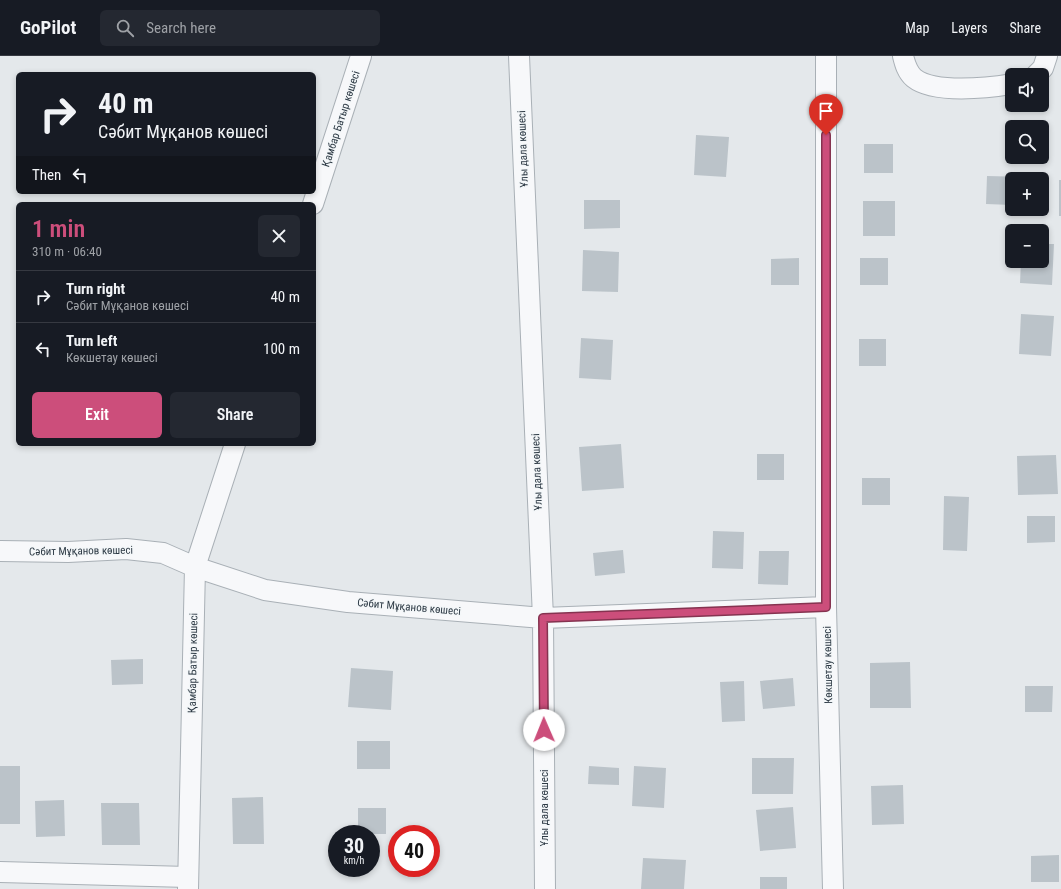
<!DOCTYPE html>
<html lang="en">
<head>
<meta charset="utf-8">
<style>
  :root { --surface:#171b24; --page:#242831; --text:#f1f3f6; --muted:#9ea1a6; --line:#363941; --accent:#cc4e7b }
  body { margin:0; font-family:"Roboto Condensed",sans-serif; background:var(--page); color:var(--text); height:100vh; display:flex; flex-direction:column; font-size:15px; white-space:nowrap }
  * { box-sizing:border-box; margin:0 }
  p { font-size:13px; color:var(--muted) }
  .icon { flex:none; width:22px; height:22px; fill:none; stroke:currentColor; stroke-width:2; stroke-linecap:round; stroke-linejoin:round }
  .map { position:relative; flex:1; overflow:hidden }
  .panel { position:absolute; left:16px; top:146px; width:300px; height:244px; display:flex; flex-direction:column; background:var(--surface); border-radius:6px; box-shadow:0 2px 6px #0003 }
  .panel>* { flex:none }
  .banner { position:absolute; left:16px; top:16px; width:300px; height:122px; border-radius:6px; box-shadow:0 2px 6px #0003; background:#171b24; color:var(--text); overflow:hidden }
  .buttons { position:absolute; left:1005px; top:12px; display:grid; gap:8px }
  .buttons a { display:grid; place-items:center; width:44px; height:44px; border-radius:6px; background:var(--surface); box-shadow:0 2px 6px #0003; font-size:20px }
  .speed { position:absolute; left:328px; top:769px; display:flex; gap:8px; font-size:20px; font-weight:700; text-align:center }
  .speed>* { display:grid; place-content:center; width:52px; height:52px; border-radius:50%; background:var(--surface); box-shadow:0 2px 6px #0003; line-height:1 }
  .speed small { font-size:10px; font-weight:400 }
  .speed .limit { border:6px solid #d22; background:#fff; color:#111 }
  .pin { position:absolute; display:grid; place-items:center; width:34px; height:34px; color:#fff; margin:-41px -17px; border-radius:50% 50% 50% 0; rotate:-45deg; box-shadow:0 0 4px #0007 }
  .pin .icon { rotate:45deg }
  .me { position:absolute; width:44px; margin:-22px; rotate:359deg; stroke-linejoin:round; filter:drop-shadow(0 0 3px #0008) }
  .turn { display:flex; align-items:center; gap:14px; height:84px; padding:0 16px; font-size:18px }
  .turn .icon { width:52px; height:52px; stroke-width:2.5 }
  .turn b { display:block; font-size:28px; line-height:34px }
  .then { display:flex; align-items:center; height:38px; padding:0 16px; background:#0003; gap:8px; font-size:15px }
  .round { display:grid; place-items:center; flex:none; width:42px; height:42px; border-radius:6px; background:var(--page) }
  .overview { display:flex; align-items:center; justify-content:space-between; height:68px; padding:0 16px }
  h1 { font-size:24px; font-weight:600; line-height:30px; color:var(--accent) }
  .primary-button { display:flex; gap:8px; margin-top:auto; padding:8px 16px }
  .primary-button a { flex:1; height:46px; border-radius:6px; background:var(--accent); color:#fff; font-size:16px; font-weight:600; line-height:46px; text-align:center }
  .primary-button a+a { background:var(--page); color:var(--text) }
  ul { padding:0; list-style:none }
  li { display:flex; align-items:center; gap:12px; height:52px; padding:0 16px; border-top:1px solid var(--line) }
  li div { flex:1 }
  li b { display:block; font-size:15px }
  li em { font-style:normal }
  header { display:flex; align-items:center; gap:24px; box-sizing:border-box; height:56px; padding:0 20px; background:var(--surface); border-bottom:1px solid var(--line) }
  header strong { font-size:19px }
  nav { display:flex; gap:22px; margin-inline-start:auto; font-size:14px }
  .search { width:280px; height:36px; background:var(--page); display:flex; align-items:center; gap:10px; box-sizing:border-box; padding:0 14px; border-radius:6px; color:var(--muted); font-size:15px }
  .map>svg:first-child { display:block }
  .building { fill:#bbc3c9 }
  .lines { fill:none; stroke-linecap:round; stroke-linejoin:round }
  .minor-casing { stroke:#a9b0b6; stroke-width:22 }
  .minor { stroke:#f7f8fa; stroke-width:20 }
  .route-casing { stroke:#853350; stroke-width:10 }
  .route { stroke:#cc4e7b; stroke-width:7 }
  .labels { text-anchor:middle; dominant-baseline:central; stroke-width:3; stroke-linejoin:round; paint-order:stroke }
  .street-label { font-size:11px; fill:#2c3944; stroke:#f4f7f9 }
</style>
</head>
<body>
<header>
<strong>GoPilot</strong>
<div class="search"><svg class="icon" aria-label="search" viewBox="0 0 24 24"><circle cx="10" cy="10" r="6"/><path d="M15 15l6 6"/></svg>Search here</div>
<nav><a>Map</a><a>Layers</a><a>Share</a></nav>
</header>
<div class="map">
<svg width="1061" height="833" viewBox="0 0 1061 833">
  <rect width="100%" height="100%" fill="#e4e8eb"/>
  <!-- building -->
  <path class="building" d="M696,79L729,81L726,121L694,119Z
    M864,88H893V117H864Z
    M987,120L1026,121V123H1012V149L986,148Z
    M1059,124H1061V160H1059Z
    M584,144H620V172L584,173Z
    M863,145H895V180H863Z
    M1042,188H1054L1052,229L1020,227L1021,205H1042Z
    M583,194L619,196L618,236L582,235Z
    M799,202V229H771V203Z
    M860,202H888V229H860Z
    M1021,258L1054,260L1051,300L1019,298Z
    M581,282L613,284L611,324L579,322Z
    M859,283H886V310H859Z
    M621,388L624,432L582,435L579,391Z
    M757,398H784V424H757Z
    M1056,399L1058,438L1018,439L1017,400Z
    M862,422H890V449H862Z
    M944,440L969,441L967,495L943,494Z
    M1027,460H1055V486L1027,487Z
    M713,475L744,476L743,513L712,512Z
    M623,494L625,517L595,520L593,497Z
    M759,495H789L788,529L758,528Z
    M143,603V628L112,629L111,604Z
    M910,606L911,652H870V607Z
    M351,612L393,615L391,654L348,651Z
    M793,622L795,650L763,653L760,625Z
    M744,625L745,665L722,666L720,626Z
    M1025,630H1053L1052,656H1025Z
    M357,685H390V713H357Z
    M752,702H794L793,738H752Z
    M0,710H20V768H0Z
    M589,710L619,712V729L588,728Z
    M634,710L666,712L664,752L632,750Z
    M903,729L904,768L872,769L871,730Z
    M263,741L264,788H233L232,742Z
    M64,744L65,780L36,781L35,745Z
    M101,747H139L140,789H102Z
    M793,751L796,792L760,795L756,754Z
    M358,752H386V778H358Z
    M1059,799V826H1031V800Z
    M643,802L686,804L684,833H641Z
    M760,821H787V833H760Z"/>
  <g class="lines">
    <defs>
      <path id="minor" d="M519,0L543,562L545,833
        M826,0V551L833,833
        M903,0C905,8 907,16 914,22C934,38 988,32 1012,28
        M1036,19L1043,12L1047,0
        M313,148L361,0
        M0,495L68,496L126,493L163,497L195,511L265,534L348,546L543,562L826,551
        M0,816L188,821
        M188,833L195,511L235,388"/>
    </defs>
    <!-- minor casing -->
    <use href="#minor" class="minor-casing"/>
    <!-- minor -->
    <use href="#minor" class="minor"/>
  </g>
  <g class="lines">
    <defs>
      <path id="route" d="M544,674L543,562L826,551V79"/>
    </defs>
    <!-- route casing -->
    <use href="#route" class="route-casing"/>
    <!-- route -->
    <use href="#route" class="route"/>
  </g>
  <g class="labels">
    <!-- street labels -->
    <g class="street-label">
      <text transform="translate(341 63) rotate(-72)">Қамбар Батыр көшесі</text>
      <text transform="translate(523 93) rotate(-92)">Ұлы дала көшесі</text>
      <text transform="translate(537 416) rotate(-92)">Ұлы дала көшесі</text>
      <text transform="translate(81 495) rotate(-1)">Сәбит Мұқанов көшесі</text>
      <text transform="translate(409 551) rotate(5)">Сәбит Мұқанов көшесі</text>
      <text transform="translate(193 607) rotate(-89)">Қамбар Батыр көшесі</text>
      <text transform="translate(828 609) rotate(-91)">Көкшетау көшесі</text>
      <text transform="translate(544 752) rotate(-90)">Ұлы дала көшесі</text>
    </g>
  </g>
</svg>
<div class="buttons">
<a><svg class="icon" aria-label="sound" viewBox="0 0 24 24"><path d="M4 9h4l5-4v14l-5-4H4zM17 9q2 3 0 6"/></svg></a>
<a><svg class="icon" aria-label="search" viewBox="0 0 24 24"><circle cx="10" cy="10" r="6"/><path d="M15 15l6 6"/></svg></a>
<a>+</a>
<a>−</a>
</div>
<div class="speed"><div>30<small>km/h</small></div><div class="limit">40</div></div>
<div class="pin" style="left:826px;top:79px;background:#d93025"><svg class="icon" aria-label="arrive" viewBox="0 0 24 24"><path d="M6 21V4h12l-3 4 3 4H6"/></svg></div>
<svg class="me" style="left:544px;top:674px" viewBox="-20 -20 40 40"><circle r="19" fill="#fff"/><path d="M0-13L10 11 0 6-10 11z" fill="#cc4e7b"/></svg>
<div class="banner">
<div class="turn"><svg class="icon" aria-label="right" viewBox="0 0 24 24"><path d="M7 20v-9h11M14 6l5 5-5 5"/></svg><div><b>40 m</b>Сәбит Мұқанов көшесі</div></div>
<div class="then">Then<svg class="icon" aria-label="left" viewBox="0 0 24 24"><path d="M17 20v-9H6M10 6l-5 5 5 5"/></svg></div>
</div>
<section class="panel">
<div class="overview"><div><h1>1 min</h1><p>310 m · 06:40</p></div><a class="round"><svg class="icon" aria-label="close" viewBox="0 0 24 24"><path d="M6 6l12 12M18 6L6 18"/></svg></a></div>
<ul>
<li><svg class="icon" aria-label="right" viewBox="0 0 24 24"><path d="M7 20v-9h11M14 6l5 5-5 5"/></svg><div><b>Turn right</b><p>Сәбит Мұқанов көшесі</p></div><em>40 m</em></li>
<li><svg class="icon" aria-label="left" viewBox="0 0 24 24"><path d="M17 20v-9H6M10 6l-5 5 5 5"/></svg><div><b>Turn left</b><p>Көкшетау көшесі</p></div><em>100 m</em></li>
</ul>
<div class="primary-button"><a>Exit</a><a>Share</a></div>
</section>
</div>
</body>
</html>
